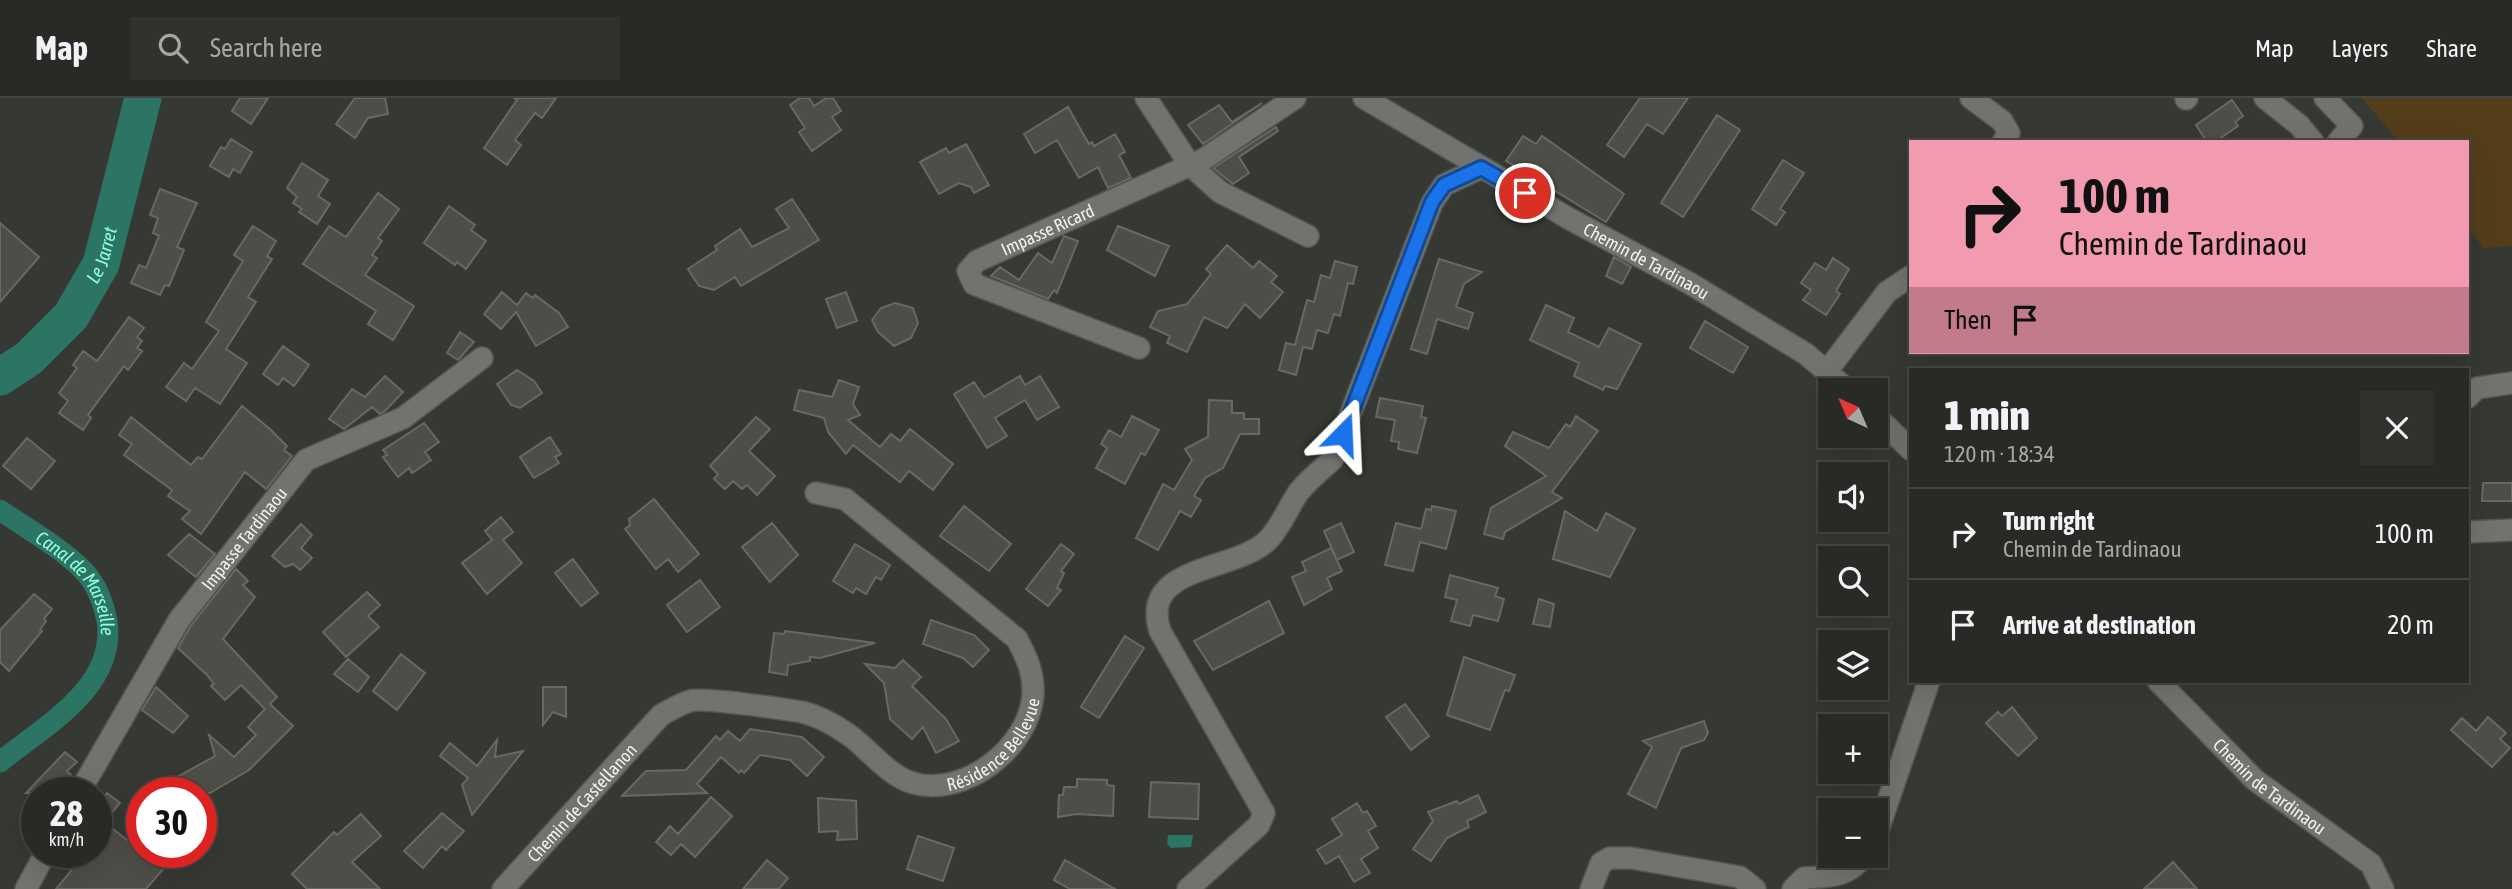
<!DOCTYPE html>
<html lang="en">
<head>
<meta charset="utf-8">
<style>
  :root { --surface:#282a26; --page:#30322e; --text:#f1f3f6; --muted:#a5a7a7; --line:#444643 }
  body { margin:0; font-family:"Asap Condensed",sans-serif; background:var(--page); color:var(--text); height:100vh; display:flex; flex-direction:column; font-size:26px; white-space:nowrap }
  * { box-sizing:border-box; margin:0 }
  p { font-size:23px; color:var(--muted) }
  .icon { flex:none; width:38px; height:38px; fill:none; stroke:currentColor; stroke-width:2; stroke-linecap:round; stroke-linejoin:round }
  .map { position:relative; flex:1; overflow:hidden }
  .side { position:absolute; left:1909px; top:270px; width:560px; height:315px; display:flex; flex-direction:column; background:var(--surface); border-radius:0px; box-shadow:0 7px 28px #0002,0 0 0 2px var(--line) }
  .side>* { flex:none }
  .banner { position:absolute; left:1909px; top:42px; width:560px; height:214px; border-radius:0px; box-shadow:0 7px 28px #0002,0 0 0 2px var(--line); background:#f29aae; color:#111; overflow:hidden }
  .needle { width:46px; rotate:316deg }
  .tools { position:absolute; left:1818px; top:280px; display:grid; gap:14px }
  .tools a { display:grid; place-items:center; width:70px; height:70px; border-radius:0px; background:var(--surface); box-shadow:0 7px 28px #0002,0 0 0 2px var(--line); font-size:35px }
  .speed { position:absolute; left:21px; top:679px; display:flex; gap:14px; font-size:35px; font-weight:700; text-align:center }
  .speed>* { display:grid; place-content:center; width:91px; height:91px; border-radius:50%; background:var(--surface); box-shadow:0 7px 28px #0002,0 0 0 2px var(--line); line-height:1 }
  .speed small { font-size:18px; font-weight:400 }
  .speed .limit { border:10px solid #d22; background:#fff; color:#111 }
  .pin { position:absolute; display:grid; place-items:center; width:60px; height:60px; color:#fff; margin:-30px; border:4px solid #fff; border-radius:50%; box-shadow:0 2px 7px #0007 }
  .me { position:absolute; width:77px; margin:-38px; rotate:21deg; stroke-linejoin:round; filter:drop-shadow(0 0 5px #0008) }
  .turn { display:flex; align-items:center; gap:24px; height:147px; padding:0 35px; font-size:32px }
  .turn .icon { width:91px; height:91px; stroke-width:2.5 }
  .turn b { display:block; font-size:49px; line-height:60px }
  .then { display:flex; align-items:center; height:66px; padding:0 35px; background:#0003; gap:14px; font-size:26px }
  .round { display:grid; place-items:center; flex:none; width:74px; height:74px; border-radius:0px; background:var(--page) }
  .overview { display:flex; align-items:center; justify-content:space-between; height:119px; padding:0 35px }
  h1 { font-size:42px; font-weight:800; line-height:52px }
  ul { padding:0; list-style:none }
  li { display:flex; align-items:center; gap:21px; height:91px; padding:0 35px; border-top:2px solid var(--line) }
  li div { flex:1 }
  li b { display:block; font-size:26px }
  li em { font-style:normal }
  header { display:flex; align-items:center; gap:42px; box-sizing:border-box; height:98px; padding:0 35px; background:var(--surface); border-bottom:2px solid var(--line) }
  header strong { font-size:33px }
  nav { display:flex; gap:38px; margin-inline-start:auto; font-size:24px }
  .search { width:490px; height:63px; background:var(--page); display:flex; align-items:center; gap:18px; box-sizing:border-box; padding:0 24px; border-radius:0px; color:var(--muted); font-size:26px }
  .map>svg:first-child { display:block }
  .green { fill:#543e1a }
  .water { fill:#2c7565 }
  .lines { fill:none; stroke-linecap:round; stroke-linejoin:round }
  .canal { stroke:#2c7565; stroke-width:21 }
  .river { stroke:#2c7565; stroke-width:37 }
  .building { fill:#4e4d48; stroke:#696863; stroke-width:2 }
  .minor-casing { stroke:#545652; stroke-width:24 }
  .minor { stroke:#71736e; stroke-width:21 }
  .route-casing { stroke:#114b97; stroke-width:18 }
  .route { stroke:#1a73e8; stroke-width:12 }
  .labels { text-anchor:middle; dominant-baseline:central; stroke-width:7; stroke-linejoin:round; paint-order:stroke }
  .street-label { font-size:18px; fill:#f1f2ef; stroke:#2c2e29 }
  .water-label { font-size:19px; font-style:italic; fill:#90fce0; stroke:#2c2e29 }
</style>
</head>
<body>
<header>
<strong>Map</strong>
<div class="search"><svg class="icon" aria-label="search" viewBox="0 0 24 24"><circle cx="10" cy="10" r="6"/><path d="M15 15l6 6"/></svg>Search here</div>
<nav><a>Map</a><a>Layers</a><a>Share</a></nav>
</header>
<div class="map">
<svg width="2512" height="791" viewBox="0 0 2512 791">
  <rect width="100%" height="100%" fill="#363833"/>
  <!-- green -->
  <path class="green" d="M2362,0H2512V148L2484,150L2468,130V44H2399Z"/>
  <!-- water -->
  <path class="water" d="M1168,737H1193L1191,749L1171,750L1167,746Z"/>
  <g class="lines">
    <!-- canal -->
    <path class="canal" id="s1" d="M0,412C27,431 69,454 89,479C99,492 104,507 107,523C117,589 44,628 0,664"/>
    <!-- river -->
    <path class="river" id="s2" d="M0,279L29,260L71,218L101,166L143,0"/>
  </g>
  <!-- building -->
  <path class="building" d="M240,0H268L251,26L232,13Z
    M355,0H385L388,16L368,20L355,40L336,26Z
    M514,0H556L542,20L535,15L515,42L521,47L507,67L484,50L517,2Z
    M800,0H809L814,8L826,0H833L841,13L832,19L841,32L812,53L799,34L805,30L790,7Z
    M1640,0H1688L1663,36L1647,26L1624,59L1607,47Z
    M2232,2L2243,18L2235,24L2238,28L2215,44H2207L2196,27Z
    M1262,5L1203,46L1188,27L1219,7L1232,24Z
    M1068,9L1089,46L1092,44L1094,48L1115,36L1125,54L1119,57L1131,80L1108,90L1098,69L1079,80L1057,42L1035,55L1024,36Z
    M1717,17L1740,32L1683,119L1661,105Z
    M1276,29L1278,33L1239,59L1249,75L1233,86L1213,70Z
    M1523,38L1536,46L1542,38L1624,96L1606,124L1506,63Z
    M231,41L252,54L240,75L233,71L229,79L210,68L221,49L225,51Z
    M966,46L989,87L974,95L971,89L959,85L939,96L920,64L946,50L949,55Z
    M1783,62L1804,75L1780,111L1785,114L1776,127L1752,111Z
    M302,65L328,82L318,98L330,106L317,126L299,114L302,111L293,105L297,99L287,90Z
    M160,91L197,105L177,149L184,152L169,188L165,187L160,197L131,185L139,167L146,170L159,138L153,135L158,120L150,117Z
    M378,95L399,111L378,140L382,143L372,157L377,160L365,177L414,208L393,242L368,226L376,213L303,166L329,128L346,139Z
    M792,101L819,142L741,188L735,179L714,192L699,188L688,171L717,152L715,148L740,131L752,149L789,130L776,111Z
    M449,108L475,127L471,132L486,143L466,171L457,164L455,167L424,145Z
    M0,125L39,159L0,204Z
    M253,128L276,143L267,158L272,161L248,199L256,204L226,251L247,265L220,306L195,290L186,303L166,289L184,265L192,271L219,233L206,224L243,163L234,157Z
    M1118,128L1169,148L1155,178L1107,152Z
    M1064,138L1078,143L1057,195L1054,192L1048,201L991,178L1000,169L1019,182L1038,155L1052,165Z
    M1227,147L1253,170L1259,163L1277,178L1271,184L1283,194L1260,220L1245,206L1227,230L1204,219L1187,254L1167,245L1170,238L1150,229L1158,213L1187,206L1211,176L1206,171Z
    M1614,159L1631,169L1622,186L1606,178Z
    M1833,160L1849,171L1836,193L1840,196L1826,217L1803,202L1811,192L1801,185L1815,165L1826,172Z
    M1439,161L1482,174L1464,186L1456,209L1473,215L1468,231L1437,221L1427,256L1411,251Z
    M1335,163L1357,169L1353,186L1348,185L1340,218L1334,216L1328,235L1317,232L1312,251L1303,249L1296,277L1279,272L1286,245L1295,247L1307,202L1314,204L1321,177L1330,180Z
    M502,194L517,207L526,195L533,200L535,197L559,215L568,229L536,248L516,214L501,231L484,216Z
    M846,194L857,223L837,230L826,201Z
    M895,205L913,210L918,225L911,240L894,248L878,234L872,222L881,210Z
    M1546,207L1574,220L1568,234L1599,249L1609,230L1641,246L1617,291L1605,288L1603,292L1574,278L1579,265L1530,242Z
    M129,219L144,230L137,239L142,243L137,250L142,253L128,272L124,268L88,317L91,320L83,332L59,315L68,303L59,295L77,270L73,267L83,253L97,263Z
    M1705,223L1748,249L1733,275L1690,250Z
    M460,234L474,244L458,262L447,255Z
    M283,248L309,267L294,288L283,280L278,287L263,276Z
    M517,272L534,283L542,295L520,310L511,307L497,286Z
    M385,278L403,294L385,313L380,316L372,309L344,331L329,321L352,291L365,299Z
    M1020,278L1025,287L1040,278L1059,309L1037,322L1025,302L995,320L1007,338L987,350L954,296L974,284L984,299Z
    M839,282L859,289L853,306L860,317L848,322L880,349L891,336L900,343L910,331L953,366L933,392L909,373L900,384L853,347L846,356L828,334L824,320L794,312L799,292L832,299Z
    M1380,300L1423,308L1421,319L1426,320L1417,355L1398,351L1399,344L1391,343L1395,322L1376,319Z
    M1209,302L1232,303V315H1244V321H1259V336H1240L1223,370L1205,380L1194,398L1201,402L1191,419L1180,413L1158,452L1136,440L1163,386L1174,392L1192,362L1185,351L1208,339Z
    M242,308L270,331L287,348L284,352L292,358L266,391L245,374L201,436L182,421L190,413L168,398L172,392L124,357L132,346L119,337L131,319L191,367L198,359L202,361Z
    M1132,318L1159,332L1145,357L1141,355L1125,386L1096,370L1107,350L1101,346L1109,332L1121,339Z
    M1576,318L1598,333L1552,394L1562,400L1505,434L1503,441L1484,436L1491,410L1546,378L1505,348L1513,334L1549,350L1566,326L1570,329Z
    M756,319L770,331L749,353L775,378L757,397L747,387L742,391L733,383L725,391L714,381L718,376L710,368Z
    M424,325L439,344L425,354L431,362L412,375L409,370L398,379L383,359L387,357L383,352Z
    M550,339L561,356L555,359L559,365L534,380L520,359Z
    M27,340L55,363L31,391L3,368Z
    M2483,385H2512V403H2482Z
    M654,401L699,456L678,474L668,461L656,471L625,431L630,427L629,421Z
    M964,408L1011,446L989,473L940,438Z
    M1432,408L1456,413L1446,451L1420,444L1413,473L1385,467L1396,425L1421,431L1426,411L1431,412Z
    M1565,413L1597,433L1606,415L1635,431L1610,479L1553,461Z
    M501,419L513,434L503,442L522,465L487,496L462,465L492,442L485,433Z
    M772,425L798,457L770,484L742,449Z
    M1341,425L1354,454L1337,462L1324,433Z
    M301,426L312,437L301,450L312,460L300,472L293,466L285,469L272,458Z
    M189,436L215,456L196,479L168,457Z
    M855,446L890,467L881,482L876,479L866,496L856,490L853,495L833,483Z
    M1061,446L1074,456L1061,473L1064,475L1057,490L1061,492L1048,508L1026,491Z
    M1331,450L1342,473L1327,480L1332,491L1304,507L1292,479L1306,473L1302,464Z
    M573,461L598,495L581,508L555,475Z
    M236,471L248,483L243,487L255,499L223,541L277,599L270,606L293,628L249,672L210,695H198L179,678L215,658L209,637L234,659L256,637L248,629L265,611L241,587L225,602L211,588L214,586L207,577L178,550L190,529Z
    M1450,477L1498,490L1495,498L1504,501L1498,523L1473,517L1470,528L1451,523L1457,502L1445,499Z
    M700,482L720,509L687,534L667,507Z
    M367,494L380,507L368,518L379,529L346,559L323,534Z
    M34,496L52,511L44,521L46,523L40,532L42,533L9,573L0,564V532Z
    M1539,501L1554,506L1550,529L1533,526Z
    M1269,503L1284,535L1213,572L1194,543Z
    M931,522L974,537L989,552L973,569L963,560L923,546Z
    M785,533L875,545L820,560L810,559V563L788,567L787,577L769,574L774,535L784,536Z
    M1125,538L1144,550L1099,620L1081,609Z
    M401,556L425,575L397,612L373,593Z
    M1464,559L1515,577L1509,593L1505,592L1490,632L1447,617Z
    M348,561L369,579L358,594L334,576Z
    M903,562L921,579L912,588L946,621L959,643L936,655L923,629L912,641L890,621L884,585L865,566L895,570Z
    M156,589L188,618L173,635L142,612Z
    M543,589H566V619L553,614L543,627Z
    M1405,606L1429,638L1411,652L1386,619Z
    M2012,609L2037,640L2018,658L1986,625L1998,614L2002,618Z
    M2488,619L2506,635L2500,641L2510,650L2492,669L2451,632L2462,620L2476,633Z
    M1704,623L1708,635L1704,642L1681,650L1656,710L1628,696L1652,649L1643,643Z
    M750,631L802,639L824,659L807,678L790,662L760,657L744,675L741,672L739,675L721,659L697,686L707,695L622,698L646,673L686,672L716,638L720,642L728,633L740,643Z
    M497,642L495,659L523,653L472,717L462,687L468,680L440,658L450,645L477,668Z
    M65,654L77,664L67,673L71,677L53,695H26Z
    M1077,681L1107,682V687L1114,688L1113,718L1076,716L1058,719L1059,697H1063L1064,689H1077Z
    M1151,684L1199,686L1198,721L1149,719Z
    M107,695L120,705L104,724L131,745L142,733V754H178L146,791H56L71,773L64,766L73,754H96V708Z
    M1478,697L1486,714L1467,723L1469,729L1447,740L1431,763L1413,751L1433,723L1428,714L1457,703L1459,706Z
    M711,699L732,718L695,759L681,746L671,757L656,744L670,728L678,736Z
    M818,700L856,703L857,741L837,742L838,733L819,734Z
    M1357,705L1363,715L1367,713L1376,728L1368,733L1378,750L1361,761L1370,775L1354,784L1339,758L1326,766L1317,752L1342,737L1332,721Z
    M442,715L464,733L446,752L442,748L423,770L404,753Z
    M361,716L381,738L352,764L380,791H307L292,776L334,734L337,737Z
    M918,738L954,750L943,783L907,771Z
    M767,762L788,780L779,791H743Z
    M1065,762L1115,791H1070L1054,782Z
    M2173,764L2197,791H2144Z"/>
  <g class="lines">
    <defs>
      <g id="minor">
        <path d="M1146,0L1190,67L1220,94L1308,138"/>
        <path id="s3" d="M1364,0L1568,120L1691,186L1806,256L1848,292"/>
        <path d="M1971,0L2002,23L2009,35L2003,44"/>
        <path d="M2265,0L2299,27L2313,44"/>
        <path d="M2325,0L2352,28L2338,44"/>
        <path d="M2186,1L2187,0"/>
        <path id="s4" d="M1139,250L974,186L968,173L977,163L1204,61L1295,0"/>
        <path d="M1827,273L1887,194L1911,178"/>
        <path d="M2468,299L2477,290L2512,285"/>
        <path d="M1876,318L1911,352"/>
        <path d="M2468,434L2512,432"/>
        <path id="s5" d="M2158,583L2255,682L2371,766L2383,791"/>
        <path id="s6" d="M79,695L179,522L306,362L403,320L482,260"/>
        <path d="M1876,738L1929,583"/>
        <path d="M26,791L46,754"/>
        <path id="s7" d="M503,791L661,617C670,612 680,606 690,603C702,599 785,611 802,614C819,618 835,627 849,637C869,651 888,678 913,685C965,700 1029,649 1033,597C1034,575 1027,560 1017,541L845,401L816,395"/>
        <path d="M1188,791L1259,727L1264,715L1160,533C1139,465 1237,475 1269,441C1281,428 1288,410 1298,395C1307,383 1321,372 1333,361L1432,105L1444,87L1481,70"/>
        <path d="M1591,791L1601,765L1610,760H1631L1740,779L1755,791"/>
        <path d="M1793,791L1804,780C1831,778 1847,780 1864,758"/>
      </g>
    </defs>
    <!-- minor casing -->
    <use href="#minor" class="minor-casing"/>
    <!-- minor -->
    <use href="#minor" class="minor"/>
  </g>
  <g class="lines">
    <defs>
      <path id="route" d="M1343,336L1432,104L1444,87L1481,70L1525,95"/>
    </defs>
    <!-- route casing -->
    <use href="#route" class="route-casing"/>
    <!-- route -->
    <use href="#route" class="route"/>
  </g>
  <g class="labels">
    <!-- street labels -->
    <g class="street-label">
      <text stroke="none"><textPath href="#s4" startOffset="282">Impasse Ricard</textPath></text>
      <text stroke="none"><textPath href="#s3" startOffset="326">Chemin de Tardinaou</textPath></text>
      <text stroke="none"><textPath href="#s6" startOffset="304">Impasse Tardinaou</textPath></text>
      <text stroke="none"><textPath href="#s7" startOffset="612">Résidence Bellevue</textPath></text>
      <text stroke="none"><textPath href="#s5" startOffset="154">Chemin de Tardinaou</textPath></text>
      <text stroke="none"><textPath href="#s7" startOffset="117">Chemin de Castellanon</textPath></text>
    </g>
    <!-- water labels -->
    <g class="water-label">
      <text stroke="none"><textPath href="#s2" startOffset="163">Le Jarret</textPath></text>
      <text stroke="none"><textPath href="#s1" startOffset="110">Canal de Marseille</textPath></text>
    </g>
  </g>
</svg>
<div class="tools">
<a><svg class="needle" viewBox="-14 -14 28 28"><path d="M0-13l5 13h-10z" fill="#e53935"/><path d="M0 13l5-13h-10z" fill="#a5a7a7"/></svg></a>
<a><svg class="icon" aria-label="sound" viewBox="0 0 24 24"><path d="M4 9h4l5-4v14l-5-4H4zM17 9q2 3 0 6"/></svg></a>
<a><svg class="icon" aria-label="search" viewBox="0 0 24 24"><circle cx="10" cy="10" r="6"/><path d="M15 15l6 6"/></svg></a>
<a><svg class="icon" aria-label="layers" viewBox="0 0 24 24"><path d="M12 4l9 5-9 5-9-5zM3 14l9 5 9-5"/></svg></a>
<a>+</a>
<a>−</a>
</div>
<div class="speed"><div>28<small>km/h</small></div><div class="limit">30</div></div>
<div class="pin" style="left:1525px;top:95px;background:#d93025"><svg class="icon" aria-label="arrive" viewBox="0 0 24 24"><path d="M6 21V4h12l-3 4 3 4H6"/></svg></div>
<svg class="me" style="left:1343px;top:336px" viewBox="-20 -20 40 40"><path d="M0-17L14 15 0 8-14 15z" fill="#1a73e8" stroke="#fff" stroke-width="4"/></svg>
<div class="banner">
<div class="turn"><svg class="icon" aria-label="right" viewBox="0 0 24 24"><path d="M7 20v-9h11M14 6l5 5-5 5"/></svg><div><b>100 m</b>Chemin de Tardinaou</div></div>
<div class="then">Then<svg class="icon" aria-label="arrive" viewBox="0 0 24 24"><path d="M6 21V4h12l-3 4 3 4H6"/></svg></div>
</div>
<section class="side">
<div class="overview"><div><h1>1 min</h1><p>120 m · 18:34</p></div><a class="round"><svg class="icon" aria-label="close" viewBox="0 0 24 24"><path d="M6 6l12 12M18 6L6 18"/></svg></a></div>
<ul>
<li><svg class="icon" aria-label="right" viewBox="0 0 24 24"><path d="M7 20v-9h11M14 6l5 5-5 5"/></svg><div><b>Turn right</b><p>Chemin de Tardinaou</p></div><em>100 m</em></li>
<li><svg class="icon" aria-label="arrive" viewBox="0 0 24 24"><path d="M6 21V4h12l-3 4 3 4H6"/></svg><div><b>Arrive at destination</b></div><em>20 m</em></li>
</ul>
</section>
</div>
</body>
</html>
